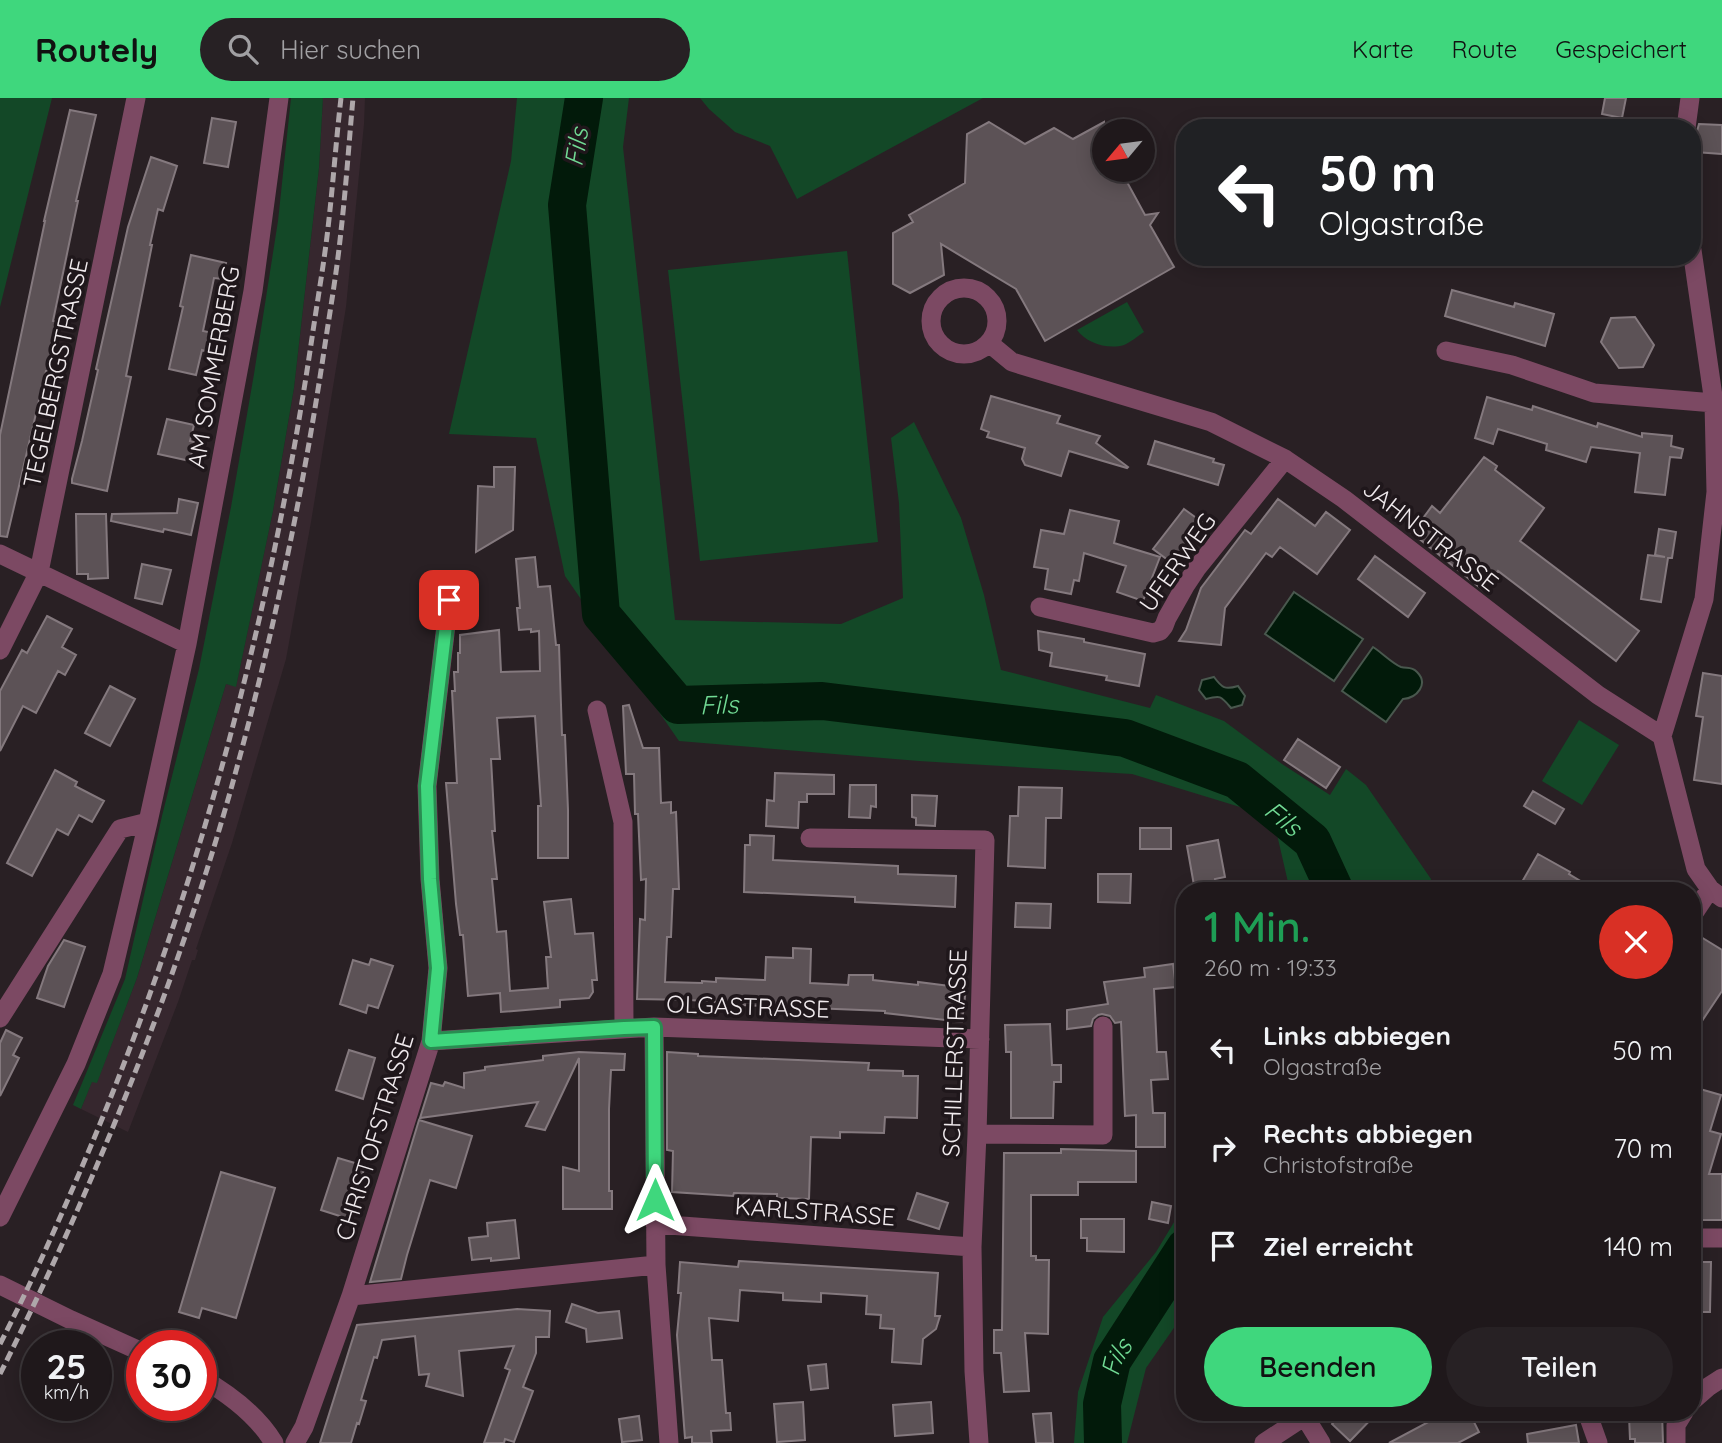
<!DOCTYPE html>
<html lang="de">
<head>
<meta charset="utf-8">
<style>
  :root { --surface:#1f181b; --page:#272124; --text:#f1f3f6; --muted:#a1a0a3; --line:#3c373a; --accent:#3fd77d }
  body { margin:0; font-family:Quicksand,sans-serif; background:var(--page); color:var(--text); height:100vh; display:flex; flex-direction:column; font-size:26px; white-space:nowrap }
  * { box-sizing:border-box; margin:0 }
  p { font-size:23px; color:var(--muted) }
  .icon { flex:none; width:38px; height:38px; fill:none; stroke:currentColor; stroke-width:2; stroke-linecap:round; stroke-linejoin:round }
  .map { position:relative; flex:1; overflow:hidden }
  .details { position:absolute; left:1176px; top:784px; width:525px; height:539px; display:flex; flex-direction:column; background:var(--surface); border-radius:28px; box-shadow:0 4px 18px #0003,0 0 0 2px var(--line) }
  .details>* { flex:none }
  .hud { position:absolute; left:1176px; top:21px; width:525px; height:147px; border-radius:28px; box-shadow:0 4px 18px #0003,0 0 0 2px var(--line); background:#202124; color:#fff; overflow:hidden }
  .needle { width:46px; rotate:241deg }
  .fabs { position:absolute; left:1092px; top:21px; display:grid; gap:14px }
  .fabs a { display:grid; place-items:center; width:63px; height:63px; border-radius:50%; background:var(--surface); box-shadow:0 4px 18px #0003,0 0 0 2px var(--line); font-size:35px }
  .speed { position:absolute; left:21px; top:1232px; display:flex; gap:14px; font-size:35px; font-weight:700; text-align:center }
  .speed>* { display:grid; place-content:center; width:91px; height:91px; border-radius:50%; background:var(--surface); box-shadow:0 4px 18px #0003,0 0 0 2px var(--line); line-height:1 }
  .speed small { font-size:18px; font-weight:400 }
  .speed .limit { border:10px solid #d22; background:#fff; color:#111 }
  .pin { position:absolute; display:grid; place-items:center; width:60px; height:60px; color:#fff; margin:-30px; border-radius:14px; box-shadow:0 4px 10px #0006 }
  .me { position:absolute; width:77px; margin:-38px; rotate:0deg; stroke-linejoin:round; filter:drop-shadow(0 0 5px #0008) }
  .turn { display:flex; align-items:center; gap:24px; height:147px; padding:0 28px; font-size:32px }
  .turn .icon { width:91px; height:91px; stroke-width:2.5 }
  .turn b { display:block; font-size:49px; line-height:60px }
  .round { display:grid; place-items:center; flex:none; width:74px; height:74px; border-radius:37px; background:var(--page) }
  .overview { display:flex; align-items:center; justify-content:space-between; height:119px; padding:0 28px }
  h1 { font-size:42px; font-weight:600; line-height:52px; color:#1e9e55 }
  .action { display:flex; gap:14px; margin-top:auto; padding:14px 28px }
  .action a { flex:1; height:80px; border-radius:42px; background:var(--accent); color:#111; font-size:28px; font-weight:600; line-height:80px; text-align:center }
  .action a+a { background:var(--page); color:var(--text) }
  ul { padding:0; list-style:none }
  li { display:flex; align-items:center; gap:21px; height:98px; padding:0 28px }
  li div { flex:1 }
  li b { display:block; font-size:26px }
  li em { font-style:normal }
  header { display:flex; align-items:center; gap:42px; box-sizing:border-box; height:98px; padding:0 35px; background:var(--accent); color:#111 }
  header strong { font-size:33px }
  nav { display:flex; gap:38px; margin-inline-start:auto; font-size:24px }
  .search { width:490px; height:63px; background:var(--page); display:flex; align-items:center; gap:18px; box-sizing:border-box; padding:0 24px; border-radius:38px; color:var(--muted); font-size:26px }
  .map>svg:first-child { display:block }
  .built { fill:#36272e }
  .green { fill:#134827 }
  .water { fill:#021a0a; stroke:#49584e; stroke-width:2 }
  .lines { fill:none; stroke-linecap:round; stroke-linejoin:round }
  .river { stroke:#021a0a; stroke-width:38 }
  .building { fill:#5c5256; stroke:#84797e; stroke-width:2 }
  .minor { stroke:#7c4963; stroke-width:19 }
  .rail { stroke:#aea7aa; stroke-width:5; stroke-dasharray:10 5; stroke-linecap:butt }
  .route-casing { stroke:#298c51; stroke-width:18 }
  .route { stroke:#3fd77d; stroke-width:12 }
  .labels { text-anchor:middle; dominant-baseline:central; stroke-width:7; stroke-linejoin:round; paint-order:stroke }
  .street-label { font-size:24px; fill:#f0eaed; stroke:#1f171b }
  .water-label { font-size:26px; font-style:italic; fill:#71da94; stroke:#1f171b }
</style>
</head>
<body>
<header>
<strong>Routely</strong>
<div class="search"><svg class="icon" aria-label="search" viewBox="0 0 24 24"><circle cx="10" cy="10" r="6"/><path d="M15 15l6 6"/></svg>Hier suchen</div>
<nav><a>Karte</a><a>Route</a><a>Gespeichert</a></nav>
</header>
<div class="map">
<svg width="1722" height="1345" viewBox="0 0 1722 1345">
  <rect width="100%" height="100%" fill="#292024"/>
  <!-- built -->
  <path class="built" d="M323,0H365L364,26L346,209L311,424L286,561L232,745L196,851L198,852L195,862H192L178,904L128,1034L81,1011L92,983L97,984L137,880L226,586L236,588L273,413L294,290L319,70Z"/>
  <!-- green -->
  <path class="green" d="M0,0H52L0,209Z
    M291,0H323L319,70L294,290L273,413L236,589L226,586L137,880L97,985L92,984L81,1011L73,1007L125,881L162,718L199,571L231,409L254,276L278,123Z
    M517,0H629L623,49L675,522L841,526L903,500L899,405L891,340L914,324L961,420L984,497L1001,572L1150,610L1156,597L1224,623L1282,666L1330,697L1346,671L1366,687L1431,781L1428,793H1290L1273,719L1132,676L919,663L679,643L565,478L536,340L449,336L511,63Z
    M700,0H983L797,101L770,48L735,34L709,11Z
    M847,153L878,444L700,463L668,172Z
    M1127,204L1144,234C1138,238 1131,244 1124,247C1108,252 1086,245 1077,232Z
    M1579,622L1619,647L1582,707L1542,683Z
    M1185,1106V1214L1146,1270L1127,1345H1074L1078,1294L1103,1219L1156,1154Z"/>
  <!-- water -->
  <path class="water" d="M1294,494L1363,541L1334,583L1265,536Z
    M1373,549C1381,554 1393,566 1401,569C1407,571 1411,568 1417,574C1429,586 1417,600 1403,601L1386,624L1342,593Z
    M1214,579C1222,590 1225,592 1238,588L1245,598L1242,607L1231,610C1221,598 1221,597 1206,601L1199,592L1202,582Z"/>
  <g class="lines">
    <!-- river -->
    <g class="river">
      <path id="s1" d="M584,0L567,107L601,516L678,607L822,603L1125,640L1237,682L1312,743L1335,793"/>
      <path id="s2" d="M1103,1345L1102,1306L1112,1263L1185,1150"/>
    </g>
  </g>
  <!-- building -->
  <path class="building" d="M1605,0H1626L1622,20L1602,16Z
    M70,12L96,17L76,103H78L53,223L58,224L48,273H46L7,439L0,438V337L45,123H44Z
    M212,20L236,24L228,69L204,65Z
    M989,24L1025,46L1054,30L1073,41L1104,24V72H1120L1121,74L1133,73L1127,84L1145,117L1158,115L1150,127L1174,169L1045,243L1016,191L941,146L944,177L910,195L893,186V135L913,124L909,117L965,85L967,36Z
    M1699,26L1722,27V56L1695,54L1696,37Z
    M151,59L177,68L163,113L158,111L150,147H152L126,278L131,279L107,393L72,385V381L82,343L98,272L96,271L128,129Z
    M191,157L226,165L222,181L214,180L203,233L213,235L209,254L202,252L196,277L169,271L183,209L180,208Z
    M1452,192L1514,209L1515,205L1554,216L1545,248L1445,218Z
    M1635,219L1654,247L1643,269L1619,270L1601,244L1611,220Z
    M991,298L1060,318L1057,325L1100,338L1096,345L1128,369L1127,370L1069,353L1061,378L1025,367L1022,361L1025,350L987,339L989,334L981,331Z
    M1487,299L1532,312L1533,308L1597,329L1598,325L1642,339V335L1672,338L1671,348L1683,351L1681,360L1670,359L1665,397L1635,394L1640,355L1591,349L1586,364L1546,352L1547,346L1498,331L1493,346L1475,340Z
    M167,321L194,327L190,343L194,344L190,363L158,356Z
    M1155,343L1214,361L1213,364L1224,367L1218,387L1148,366Z
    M1484,359L1497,368L1495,372L1544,410L1520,443L1639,533L1616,563L1498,473L1483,492L1412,435L1432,408L1440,415Z
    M494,369H515L513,432L476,454L478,388L494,389Z
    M179,401L198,405L191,437L164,431L163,434L111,423L112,416L177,415Z
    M1278,401L1315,428L1326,414L1350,432L1317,476L1280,449L1272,459L1266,455L1225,510L1221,547L1179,543L1186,532L1201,490L1245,432L1251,436Z
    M1184,411L1206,427L1185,454L1182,452L1172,465L1153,451Z
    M1070,412L1119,423L1114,445L1160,459L1143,503L1117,494L1126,468L1084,455L1079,483L1074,482L1071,496L1045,491L1048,471L1034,469L1041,432L1064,436Z
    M76,416H106L108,480L88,481V476H77Z
    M1659,431L1676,434L1672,460H1668L1661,504L1641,501L1648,457L1665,459L1655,457Z
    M1375,458L1425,495L1408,519L1358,481Z
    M535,459L538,489L550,488L556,547H559L562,637H565L568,712V760H538V708H541L535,618L497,620L500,661H491L495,733H492L497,781H492L497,834L506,833L510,893L548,890L546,859H551L544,804L571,801L575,836L593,835L597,882H592L593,894L589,900L560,902V909L501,914L500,895L468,898L463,837H460L456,806L446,685H457L452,593H455L454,574H458V555H460V537L499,532L501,574L540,573L539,533L531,534V531L519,532L517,510H520L516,461Z
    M142,466L171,472L162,506L135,500Z
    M47,518L72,531L62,549L76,557L65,577L58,573L36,615L23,608L0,653V593L22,552L27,555Z
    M1038,533L1084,541V544L1145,556L1139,588L1106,582L1107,578L1050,568L1052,555L1039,552Z
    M1703,575L1722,578V686L1694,682L1703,619L1696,618Z
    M110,588L135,601L110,648L85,635Z
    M629,607L643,650H659L661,705L671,704V715L676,714L679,791H673L671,839H667L665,884L702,885V883L716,884V880L765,882L766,859L793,860V850L811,851L810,885L848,887L849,877H873V882L918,887V884L966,890L962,924L885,915V913L715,906V904L690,902L637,901L640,821L645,822L646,781L641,782L638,716H635L634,676H626L623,608Z
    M1298,641L1340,669L1326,690L1284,662Z
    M55,672L77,684L75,688L104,703L92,724L79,717L68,737L57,731L32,778L7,765Z
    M775,675L834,677V696H807V704H799L798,730L766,728L767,702L774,703Z
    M850,687H876V709L871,708L870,720L849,719Z
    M1019,689L1062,690L1061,720H1046L1045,770L1008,768L1010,718H1018Z
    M1533,693L1564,711L1555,726L1524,708Z
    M912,697L937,698L935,728L916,727V720L912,719Z
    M1140,730H1171V751H1140Z
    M750,737L774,738L773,762L898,768V776L956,778L955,809L855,804V799L744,794L745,747H750Z
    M1218,742L1225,779L1215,781L1217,793H1195L1187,748Z
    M1538,756L1570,774L1569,776L1597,793H1536L1522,784Z
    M1098,776H1131L1130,805L1098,804Z
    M1016,805L1051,806L1050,830L1015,829Z
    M1701,839L1722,852V893L1692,938V852Z
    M64,842L85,849L64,909L37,900L48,868Z
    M371,861L393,868L378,910L368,907L366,915L340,906L353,862L369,867Z
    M1173,866L1176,889L1154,891L1157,954H1166L1168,981L1151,982L1153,1015H1165V1049H1136V1017L1125,1018L1121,924L1115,925L1110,918L1102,916L1098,917L1093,921L1091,928L1067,931V912L1108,906L1104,884L1145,879L1144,870Z
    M1050,926L1052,967H1061V984H1054L1053,1020H1011V954H1006L1005,927Z
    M6,932L22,940L13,957L19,960L0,998V945Z
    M349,952L375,960L363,1001L336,992Z
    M579,954L625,956L624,972H611L609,1011V1093H612V1111H563V1069L579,1073V960L545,1032L526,1028L538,1004L420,1020L431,985L443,988L445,984L464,990V975L485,972V969L543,962V958Z
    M667,954L698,956V958L869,965L868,972L903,973V978H918L917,1020L885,1019L884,1035L840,1034V1040L811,1039L809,1101L777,1100V1096L734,1095L733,1098L672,1094L673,1053L667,1052Z
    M1700,991L1721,997L1710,1033L1721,1036L1709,1076H1722V1122H1692V1015Z
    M419,1022L472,1038L456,1090L430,1082L407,1157L401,1181L370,1184Z
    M1061,1051L1136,1053V1084H1078V1097H1031V1158H1036V1162H1049L1048,1236L1025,1235L1029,1293L1004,1294L1001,1255H994V1232H1002L1004,1055H1061Z
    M338,1060L365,1068L349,1121L321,1112Z
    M221,1074L275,1090L236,1220L202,1210L199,1220L179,1214Z
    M917,1095L948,1105L939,1131L908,1121Z
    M1152,1104L1171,1108L1168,1125L1149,1121Z
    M1081,1121H1124V1154L1087,1153V1140H1081Z
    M515,1122L519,1160L491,1163V1160L472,1162L469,1140L488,1138L487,1125Z
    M739,1163L938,1175L935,1218H940L936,1231L923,1241L921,1266L892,1264L894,1231L880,1230L881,1217L866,1216L867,1198L821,1195V1204L783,1202V1195L740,1192L738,1223L709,1220L712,1262H722L726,1315H730L731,1332L711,1333L712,1345H692V1339L685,1340L677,1237L681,1195H678L680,1164L738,1169Z
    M1692,1164H1711L1710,1214H1692Z
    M572,1206L598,1215L619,1213L622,1240L587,1244L586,1231L566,1224Z
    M517,1211L550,1213L549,1239H536V1255L523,1289L533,1293L514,1344L505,1341L504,1345H484L510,1272L505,1270L514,1248L459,1253L463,1298L426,1288L429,1276L419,1277L415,1238L382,1242L377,1260L374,1259L361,1302L366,1303L359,1326L357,1325L351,1345H320L357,1227Z
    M826,1266L828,1290L811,1292L808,1268Z
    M803,1304L805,1342L777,1344L774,1306Z
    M931,1304L933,1335L895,1338L893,1307Z
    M1343,1314H1378L1350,1343L1332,1326Z
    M1447,1314H1469L1479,1334L1458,1345H1389Z
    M1636,1314H1662L1663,1345H1635V1341H1630L1629,1318H1636Z
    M1051,1315L1053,1345H1036L1033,1316Z
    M639,1318L642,1342L622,1344L619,1321Z
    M1576,1327L1579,1345H1528L1527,1336Z"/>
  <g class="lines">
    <!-- minor -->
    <path class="minor" d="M1686,30L1690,0
      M931 223a33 33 0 1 1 66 0a33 33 0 1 1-66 0Z
      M989,245L1012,264L1211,324L1285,361L1344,401L1598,597L1662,638L1696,771L1710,791L1722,800
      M1446,253L1512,267L1594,295L1714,305
      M0,456L187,546L253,193L279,0
      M1040,509L1153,535L1160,533L1164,528L1167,520L1185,488L1197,470L1285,361
      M0,552L39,474L136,0
      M597,612L623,724L624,930
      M1662,638L1704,501L1716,394L1714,305L1692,152
      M810,740L985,742L977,1036L972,1149L974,1273L979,1345
      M1692,818L1710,791
      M0,920L120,731L148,724L187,546
      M654,929L656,1167L669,1345
      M431,943L654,929L980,941
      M977,1036L1103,1037V928
      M0,1119L76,966L112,876L148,724
      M655,1126L972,1149
      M1692,1140H1722
      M0,1187L71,1222L142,1254
      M351,1198L656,1167
      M201,1280C229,1296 257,1317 274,1345
      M1692,1303L1708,1289L1722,1280
      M1587,1314L1598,1345
      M1305,1319L1321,1345
      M295,1345L304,1329L351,1198L431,943L438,870L430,781L427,688L449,502L464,496
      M1264,1345L1311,1314
      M1676,1345V1327L1684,1314"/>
    <!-- rail -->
    <path class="rail" d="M0,1246C33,1182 62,1116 90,1050C200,788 272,514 313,233C318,199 324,165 328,130C333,87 336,43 341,0
      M0,1276C94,1088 174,893 231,691C271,547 302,400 324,253C330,213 337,173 341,133C346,89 349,44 353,0"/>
  </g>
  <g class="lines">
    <defs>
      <path id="route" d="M449,502L427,688L430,781L438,870L431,943L624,930L654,929L655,1102"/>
    </defs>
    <!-- route casing -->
    <use href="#route" class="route-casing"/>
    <!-- route -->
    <use href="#route" class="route"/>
  </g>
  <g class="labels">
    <!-- street labels -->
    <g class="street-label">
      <text transform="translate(213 269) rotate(-80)">AM SOMMERBERG</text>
      <text transform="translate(55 275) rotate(-78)">TEGELBERGSTRASSE</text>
      <text transform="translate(1431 437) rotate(38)">JAHNSTRASSE</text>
      <text transform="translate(1177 464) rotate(-55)">UFERWEG</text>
      <text transform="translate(748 908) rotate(2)">OLGASTRASSE</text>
      <text transform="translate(954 955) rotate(-88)">SCHILLERSTRASSE</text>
      <text transform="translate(374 1039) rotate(-73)">CHRISTOFSTRASSE</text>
      <text transform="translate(815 1113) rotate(4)">KARLSTRASSE</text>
    </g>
    <!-- water labels -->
    <g class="water-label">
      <text transform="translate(576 49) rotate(-81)">Fils</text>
      <text stroke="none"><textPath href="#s1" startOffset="679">Fils</textPath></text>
      <text stroke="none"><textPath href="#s1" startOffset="1267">Fils</textPath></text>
      <text stroke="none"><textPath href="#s2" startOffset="88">Fils</textPath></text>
    </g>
  </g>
</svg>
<div class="fabs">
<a><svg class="needle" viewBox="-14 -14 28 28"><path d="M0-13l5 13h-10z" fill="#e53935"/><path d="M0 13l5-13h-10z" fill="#a1a0a3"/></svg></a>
</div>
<div class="speed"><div>25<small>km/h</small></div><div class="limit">30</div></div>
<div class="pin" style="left:449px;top:502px;background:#d93025"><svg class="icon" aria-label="arrive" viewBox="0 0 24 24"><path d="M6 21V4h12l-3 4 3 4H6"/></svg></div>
<svg class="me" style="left:655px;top:1102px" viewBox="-20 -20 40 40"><path d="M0-17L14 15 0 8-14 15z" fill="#3fd77d" stroke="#fff" stroke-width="4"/></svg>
<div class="hud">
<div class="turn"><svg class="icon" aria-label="left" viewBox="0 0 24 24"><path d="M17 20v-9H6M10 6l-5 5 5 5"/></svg><div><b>50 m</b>Olgastraße</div></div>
</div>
<section class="details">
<div class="overview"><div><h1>1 Min.</h1><p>260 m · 19:33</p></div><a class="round" style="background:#d93025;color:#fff"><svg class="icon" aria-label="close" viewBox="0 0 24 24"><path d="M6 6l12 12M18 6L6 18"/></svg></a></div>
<ul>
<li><svg class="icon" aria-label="left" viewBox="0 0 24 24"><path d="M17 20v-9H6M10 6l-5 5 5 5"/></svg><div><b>Links abbiegen</b><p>Olgastraße</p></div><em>50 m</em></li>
<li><svg class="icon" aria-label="right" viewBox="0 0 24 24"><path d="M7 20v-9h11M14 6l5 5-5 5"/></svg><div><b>Rechts abbiegen</b><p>Christofstraße</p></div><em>70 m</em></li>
<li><svg class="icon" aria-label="arrive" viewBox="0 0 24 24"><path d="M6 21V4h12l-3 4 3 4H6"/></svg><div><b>Ziel erreicht</b></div><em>140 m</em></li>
</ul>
<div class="action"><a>Beenden</a><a>Teilen</a></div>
</section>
</div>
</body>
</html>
